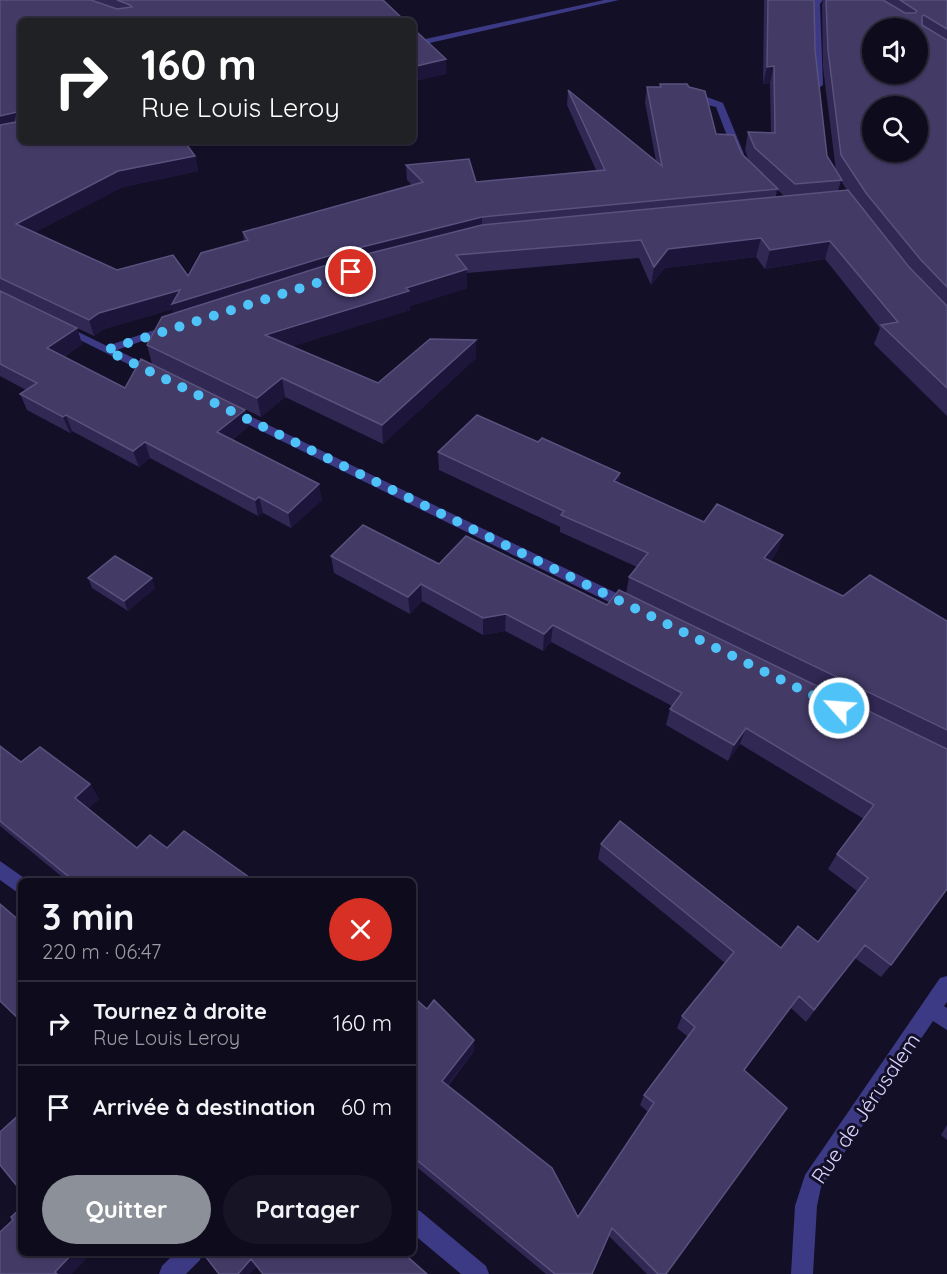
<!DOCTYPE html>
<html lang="fr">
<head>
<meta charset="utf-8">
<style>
  :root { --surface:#0e0b1c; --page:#171425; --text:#f1f3f6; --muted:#9b9ba3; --line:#2e2b3b; --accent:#8c9099 }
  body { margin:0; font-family:Quicksand,sans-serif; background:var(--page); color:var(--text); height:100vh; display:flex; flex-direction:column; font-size:22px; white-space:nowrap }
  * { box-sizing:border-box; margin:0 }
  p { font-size:20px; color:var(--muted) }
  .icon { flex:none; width:33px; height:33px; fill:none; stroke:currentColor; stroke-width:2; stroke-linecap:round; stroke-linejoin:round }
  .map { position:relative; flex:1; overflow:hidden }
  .panel { position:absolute; left:18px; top:878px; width:398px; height:378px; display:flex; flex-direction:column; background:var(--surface); border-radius:9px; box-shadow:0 2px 4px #0004,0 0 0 2px var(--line) }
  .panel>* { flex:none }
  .hud { position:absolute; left:18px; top:18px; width:398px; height:126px; border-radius:9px; box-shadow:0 2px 4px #0004,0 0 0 2px var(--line); background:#202124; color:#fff; overflow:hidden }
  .buttons { position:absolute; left:862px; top:18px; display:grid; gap:12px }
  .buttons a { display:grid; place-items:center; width:66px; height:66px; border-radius:50%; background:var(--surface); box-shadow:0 2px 4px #0004,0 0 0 2px var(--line); font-size:30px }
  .pin { position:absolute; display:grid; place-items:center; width:51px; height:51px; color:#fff; margin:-26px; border:3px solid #fff; border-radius:50%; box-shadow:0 2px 6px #0007 }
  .me { position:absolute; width:66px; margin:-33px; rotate:296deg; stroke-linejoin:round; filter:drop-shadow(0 0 4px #0008) }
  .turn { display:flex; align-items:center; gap:21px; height:126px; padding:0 24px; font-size:27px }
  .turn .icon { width:78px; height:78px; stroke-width:2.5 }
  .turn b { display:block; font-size:42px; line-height:51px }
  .round { display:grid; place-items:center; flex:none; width:63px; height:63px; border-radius:32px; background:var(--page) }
  .overview { display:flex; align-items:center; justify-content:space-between; height:102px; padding:0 24px }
  h1 { font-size:36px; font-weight:800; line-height:45px }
  .primary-button { display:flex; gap:12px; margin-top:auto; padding:12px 24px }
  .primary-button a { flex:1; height:69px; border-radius:36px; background:var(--accent); color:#fff; font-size:24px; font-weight:800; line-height:69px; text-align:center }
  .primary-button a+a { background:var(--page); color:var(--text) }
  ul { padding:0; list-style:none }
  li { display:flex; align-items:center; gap:18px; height:84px; padding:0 24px; border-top:2px solid var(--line) }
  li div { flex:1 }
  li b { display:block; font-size:22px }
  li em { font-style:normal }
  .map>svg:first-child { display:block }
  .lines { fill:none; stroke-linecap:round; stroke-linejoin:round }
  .lane { fill:#3d3a85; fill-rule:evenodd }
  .street { fill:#3d3a85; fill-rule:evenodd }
  .wall { fill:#312854; fill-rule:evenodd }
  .shaded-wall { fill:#1d163a }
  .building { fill:#433a66; stroke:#5a527e; stroke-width:1.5; fill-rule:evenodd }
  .route { stroke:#4fc3f7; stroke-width:10; stroke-dasharray:0 18 }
  .labels { text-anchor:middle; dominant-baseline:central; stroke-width:6; stroke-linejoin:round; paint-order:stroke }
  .near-street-label { font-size:21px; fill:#d9d4ff; stroke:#130f26 }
</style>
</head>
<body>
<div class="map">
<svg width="947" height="1274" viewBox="0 0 947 1274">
  <rect width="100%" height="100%" fill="#130f26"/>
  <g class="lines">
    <!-- lane -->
    <path class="lane" d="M176,1252H203L200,1260L186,1274H159L162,1266Z"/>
    <!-- street -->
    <path class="street" d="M604,0H619L412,47V42Z
      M815,0H823L820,4L823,85L819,88L815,85L812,4Z
      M690,95L707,97L723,103L744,154L742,156L734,154L716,107L687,100V96Z
      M172,324L176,325V329L117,350L160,371V377L156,378L56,328L58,326H66L107,346Z
      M229,406L635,602L637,606L635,610H625L225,413L223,410L225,407Z
      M0,861L27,880H21V895L0,880Z
      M947,976V1002L944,1006L947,1008V1030L933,1021L821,1187L817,1206L813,1274H791L795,1206L805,1175L940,978Z
      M412,1208L420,1211L486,1266L489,1274H461L412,1233Z"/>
  </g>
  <!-- wall -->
  <path class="wall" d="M0,0H383L21,21L195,156L198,171L123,187L35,232L117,270L188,276L244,241L243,232L412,185L407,180L406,165L476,182L596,170L567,105L568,90L656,161L645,102L647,87H660V84L716,134L742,154L749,161L745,150L748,132L771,133L770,83L763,84L764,0H814L815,50L827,156L836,171L823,67L822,5L823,0H947V416L874,344L880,328L825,259L765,269L756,257L665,268L651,285L639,258L467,273V288L410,306V310L292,346L378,383L476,358L383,444L285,397L261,417L152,364L147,345L174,313L173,309L104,329L94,336L4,293L77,328L82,344L64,357L125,388L249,426L232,440L322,500L291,528L263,513L258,516L150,458L139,467L72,431L70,433L27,410L20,394L26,390L0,376ZM841,181L847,190L838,191ZM777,190L780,192L784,196L776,197Z
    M538,442L620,473L619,483L704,522L783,535L777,552L770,561L843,596L947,621V889L891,965L881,977L855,958L806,1022L791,1008L744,1070L666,1274H647L609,1236L592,1274H546L412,1163V996L474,1051L448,1086L578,1217L648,1112L640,1105L644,1095L688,1037L677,1028L682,1016L725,963L598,859L601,844L781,948L818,942L857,891L828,869L837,854L864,819L740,744L728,761L666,725L670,709L672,706L551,642L543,651L505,631L483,635L422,601L410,614L334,573L331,556L439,564L607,605L626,594L629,577L637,567L560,532V527L439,470L438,452Z
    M88,578L155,588L128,611L92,588Z
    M0,746L21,762L90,784L99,799L88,809L137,848H167L253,880H66L0,826Z
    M947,1125V1140L941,1135Z"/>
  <!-- shaded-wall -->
  <path class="shaded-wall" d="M446,59L447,74L412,82V67Z
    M774,66L770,83L763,84L767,67Z
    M17,112L21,123L0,132V116Z
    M195,156L198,171L123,187L22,239L16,224L118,171Z
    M482,217V233L176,320L173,309L104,329L94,336L89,320L99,313L180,290L338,253Z
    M761,238L756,257L665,268L651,285L654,267L668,249Z
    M830,241L825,259L765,269L770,250Z
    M467,269V288L410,306V310L269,354L265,335L406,288Z
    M77,328L82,344L53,364L47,348Z
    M476,340V358L383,444L382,425Z
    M282,378L285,397L261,417L257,398Z
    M245,410L249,426L221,448L217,432Z
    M66,415L72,431L70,433L63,417Z
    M145,442L150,458L139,467L133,451Z
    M620,473L618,491L614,481Z
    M319,484L322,500L291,528L288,513Z
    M259,497L263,513L258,516L255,500Z
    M783,535L777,552L758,575L764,558Z
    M152,578L155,588L128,611L124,601Z
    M421,584L422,601L410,614L408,597Z
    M506,614L505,631L483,635V618Z
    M553,625L551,642L543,651L544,634Z
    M746,728L740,744L728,761L734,745Z
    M90,784L99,799L84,813L75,798Z
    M474,1040V1051L443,1091L442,1081Z
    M74,1252H93L72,1274H57L55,1272Z
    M251,1259L258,1265L250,1274H238Z"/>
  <!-- building -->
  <path class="building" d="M0,0H91L117,9L132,7L130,5L117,0H383L405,21H21V141H184L195,156L118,171L16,224L117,270L173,255L188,276L201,253L248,240L243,232L423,182L406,165L469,159L476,182L605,170L568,90L662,166L647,87H661L660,84H687L689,87L705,91L716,134L734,135L742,154L778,189L482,217L338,253L172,304L180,290L99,313L89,320L0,278V125L16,122L17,112L0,116Z
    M768,0H814L815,50L827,156L842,180L795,184L755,148L748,132L775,133L774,66L767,67Z
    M826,0H883L905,13H915L917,11L900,0H947V29L924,15L922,16V25L947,40V287L921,260L866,193L841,155L828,50ZM873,28H918V74H873ZM873,106H918V152H873Z
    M418,33L446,59L412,67V34Z
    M848,190L909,267L947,306V388L881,325L898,322L830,241L770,250L761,238L668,249L654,267L641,240L456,255L467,269L406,288L409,291L265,335L378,383L430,339L476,340L382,425L282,378L257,398L147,345L162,317L343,260L482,225Z
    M0,291L77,328L47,348L125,388L141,359L245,410L217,432L319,484L288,513L259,497L255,500L145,442L133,451L66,415L63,417L20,394L37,383L0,364Z
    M477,415L538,442L542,438L620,473L614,481L704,522L717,504L783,535L764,558L843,596L870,575L947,621V730L629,577L648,553L561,515L564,511L438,452Z
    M363,525L439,564L466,536L607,605L619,590L947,749V889L891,965L865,945L814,1010L799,996L744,1070L787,1108L666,1274H658L612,1228L592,1274H555L412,1156V996L427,1009L434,1000L474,1040L442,1081L552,1168L578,1217L654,1103L644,1095L695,1027L682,1016L734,952L601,844L620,821L781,948L798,926L818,942L868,878L837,854L874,805L746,728L734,745L670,709L682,693L553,625L544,634L506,614L483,618L421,584L408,597L331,556Z
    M115,556L152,578L124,601L88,578Z
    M0,746L21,762L40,747L90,784L75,798L137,848L150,835L167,848L184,831L253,880H73L0,821Z
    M0,904L21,922V1021L0,1001Z
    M21,1113V1191L0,1165V1132Z
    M21,1208V1252H74L55,1272L57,1274H0V1232L13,1220L11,1217Z
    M202,1252H402L427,1274H263L251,1259L238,1274H219Z"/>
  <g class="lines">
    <!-- route -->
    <path class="route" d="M351,272L106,350L839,708"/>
  </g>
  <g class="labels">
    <!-- near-street labels -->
    <g class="near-street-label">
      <text transform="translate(865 1108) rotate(-56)">Rue de Jérusalem</text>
    </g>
  </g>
</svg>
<div class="buttons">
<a><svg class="icon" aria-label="sound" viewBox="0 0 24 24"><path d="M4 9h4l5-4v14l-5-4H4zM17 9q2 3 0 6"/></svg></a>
<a><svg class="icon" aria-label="search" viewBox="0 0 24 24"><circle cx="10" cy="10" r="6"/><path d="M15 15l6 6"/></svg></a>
</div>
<div class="pin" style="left:351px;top:272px;background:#d93025"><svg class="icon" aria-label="arrive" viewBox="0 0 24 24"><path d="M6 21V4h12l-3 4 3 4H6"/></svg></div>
<svg class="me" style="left:839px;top:708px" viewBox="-20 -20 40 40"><circle r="17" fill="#4fc3f7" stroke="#fff" stroke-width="3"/><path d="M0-11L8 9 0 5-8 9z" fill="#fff"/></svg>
<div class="hud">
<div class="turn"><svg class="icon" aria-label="right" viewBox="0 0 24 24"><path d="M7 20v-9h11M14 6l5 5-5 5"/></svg><div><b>160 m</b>Rue Louis Leroy</div></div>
</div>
<section class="panel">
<div class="overview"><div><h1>3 min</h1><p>220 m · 06:47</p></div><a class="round" style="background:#d93025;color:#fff"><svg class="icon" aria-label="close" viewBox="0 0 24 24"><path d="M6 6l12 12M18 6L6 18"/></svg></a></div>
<ul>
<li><svg class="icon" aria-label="right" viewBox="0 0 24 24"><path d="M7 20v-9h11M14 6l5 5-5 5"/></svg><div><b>Tournez à droite</b><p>Rue Louis Leroy</p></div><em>160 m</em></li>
<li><svg class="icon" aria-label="arrive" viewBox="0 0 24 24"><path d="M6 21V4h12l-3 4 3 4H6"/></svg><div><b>Arrivée à destination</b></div><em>60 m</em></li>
</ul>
<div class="primary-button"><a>Quitter</a><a>Partager</a></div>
</section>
</div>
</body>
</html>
